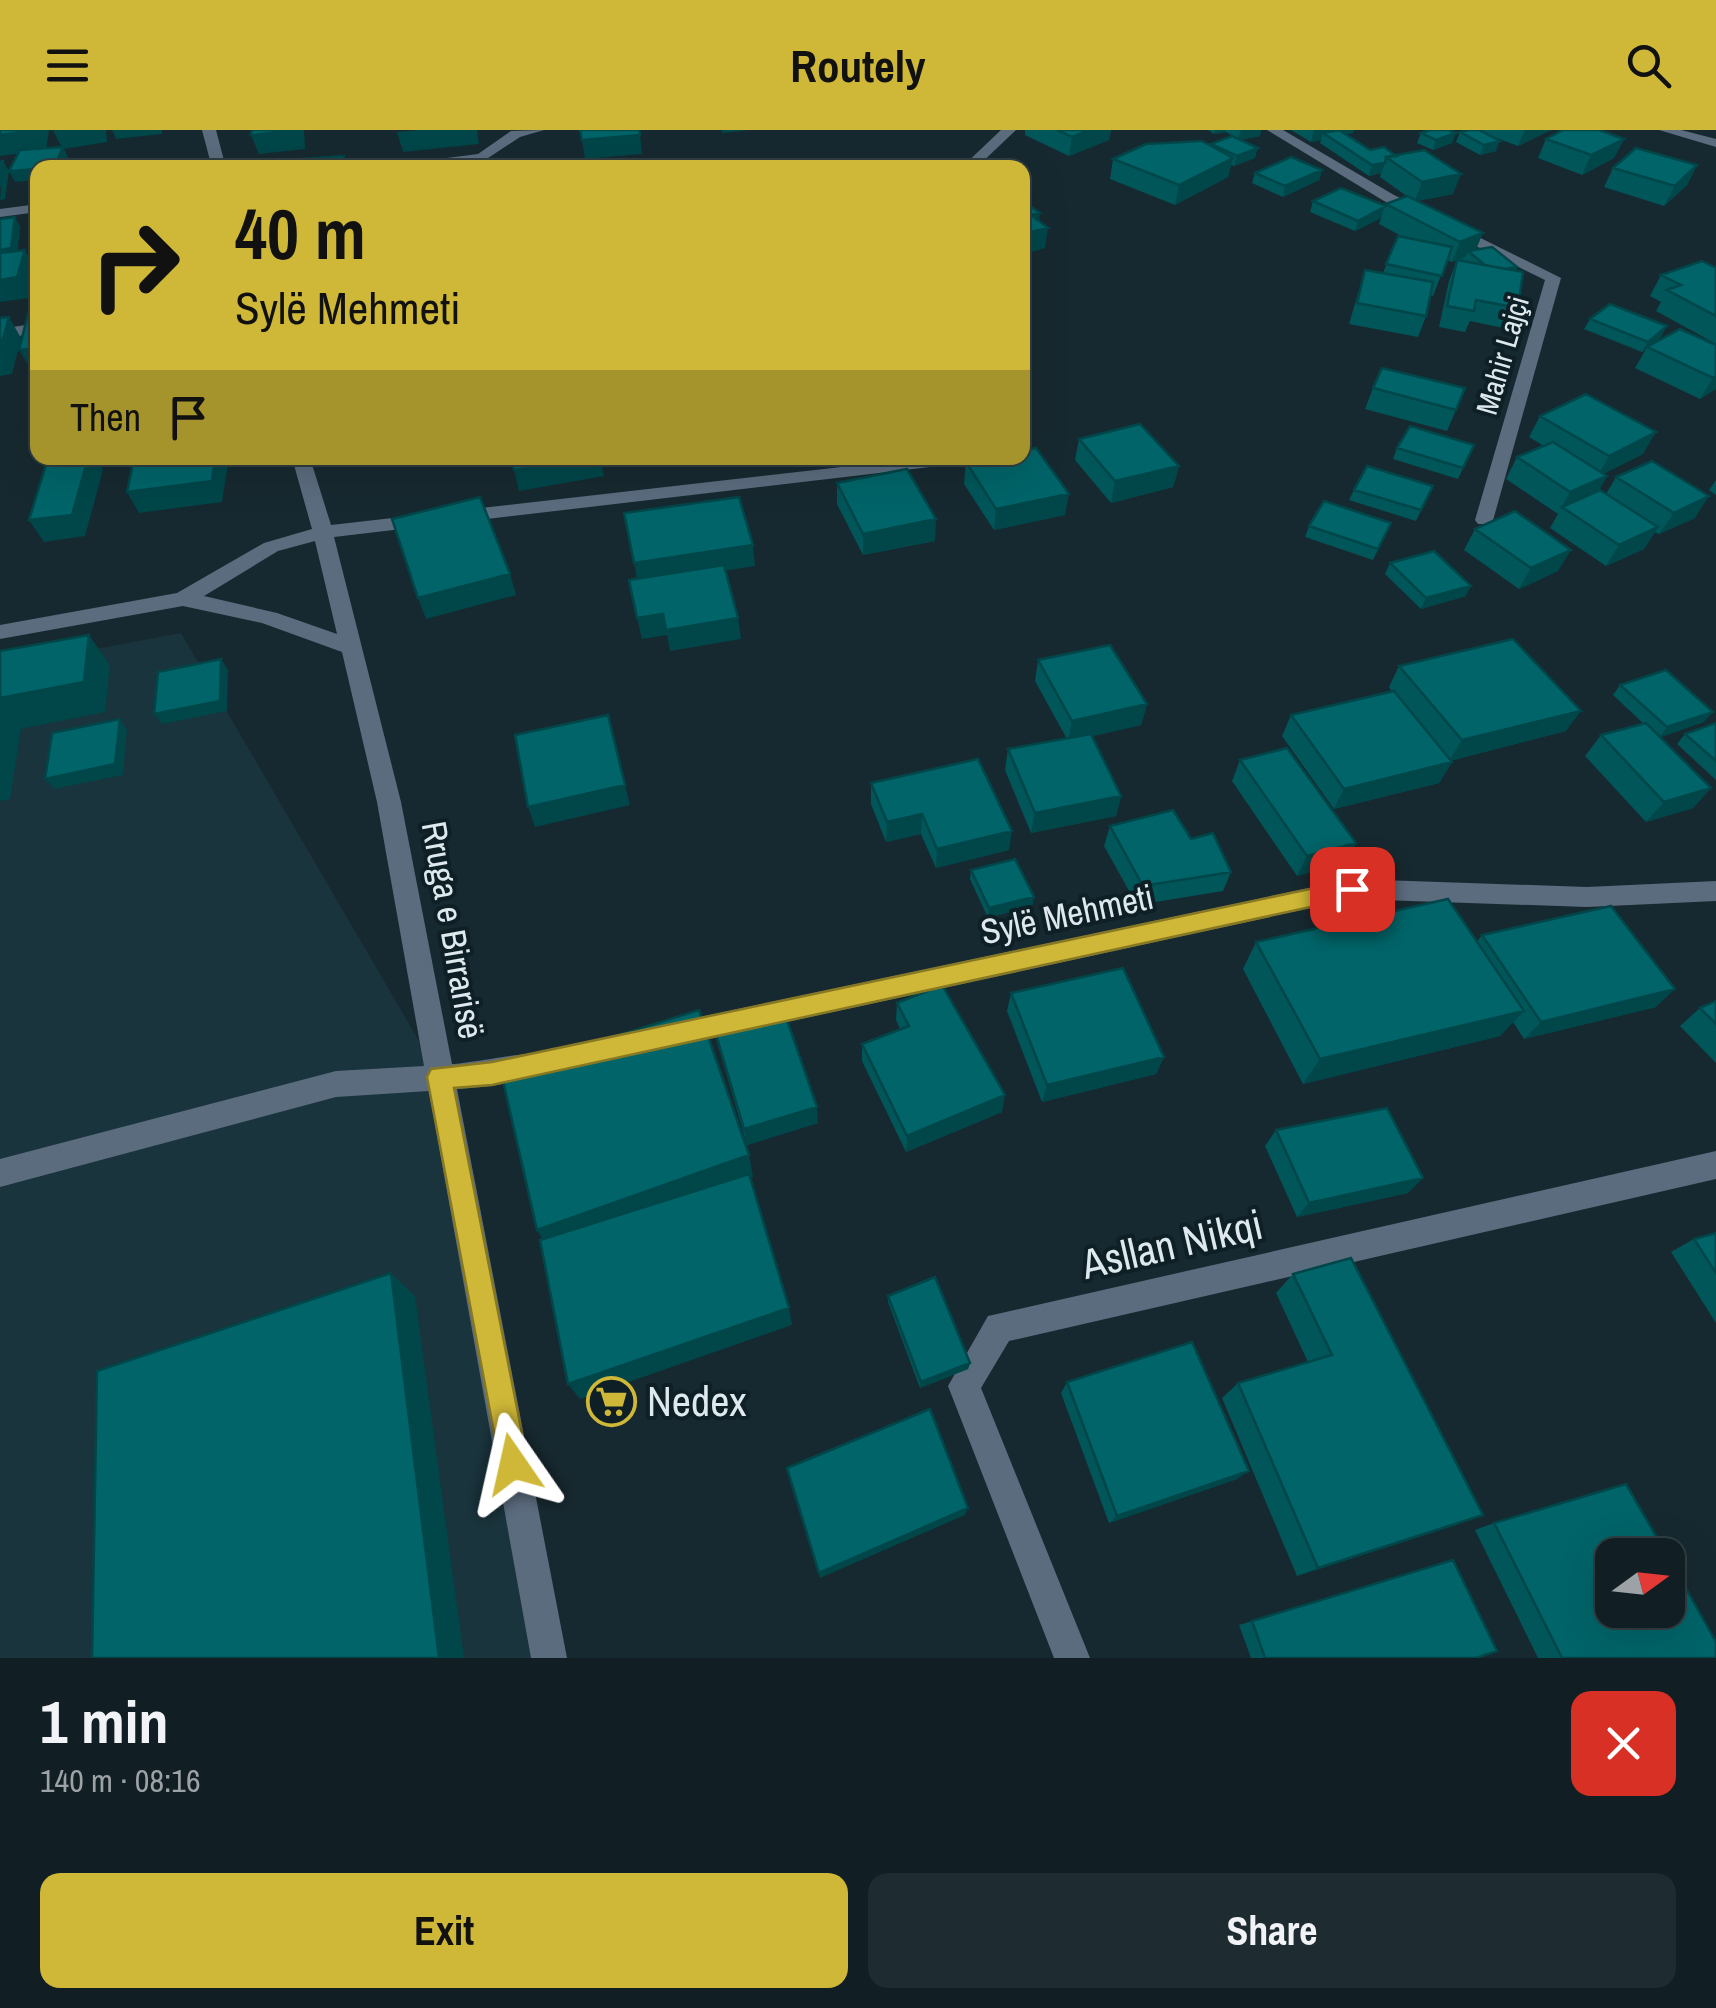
<!DOCTYPE html>
<html lang="en">
<head>
<meta charset="utf-8">
<style>
  :root { --surface:#111f24; --page:#1e2c31; --text:#f1f3f6; --muted:#9ca2a6; --line:#303d41; --accent:#cfb837 }
  body { margin:0; font-family:"Archivo Narrow",sans-serif; background:var(--page); color:var(--text); height:100vh; display:flex; flex-direction:column; font-size:38px; white-space:nowrap }
  * { box-sizing:border-box; margin:0 }
  p { font-size:32px; color:var(--muted) }
  .icon { flex:none; width:55px; height:55px; fill:none; stroke:currentColor; stroke-width:2; stroke-linecap:round; stroke-linejoin:round }
  .map { position:relative; height:1528px; overflow:hidden }
  .drawer { display:flex; flex-direction:column; background:var(--surface); flex:1 }
  .drawer>* { flex:none }
  .top-card { position:absolute; left:30px; top:30px; width:1000px; height:305px; border-radius:20px; box-shadow:0 10px 40px #0002,0 0 0 2px var(--line); background:#cfb837; color:#111; overflow:hidden }
  .needle { width:65px; rotate:75deg }
  .tools { position:absolute; left:1595px; top:1408px; display:grid; gap:20px }
  .tools a { display:grid; place-items:center; width:90px; height:90px; border-radius:20px; background:var(--surface); box-shadow:0 10px 40px #0002,0 0 0 2px var(--line); font-size:50px }
  .pin { position:absolute; display:grid; place-items:center; width:85px; height:85px; color:#fff; margin:-42px; border-radius:20px; box-shadow:0 5px 15px #0006 }
  .me { position:absolute; width:110px; margin:-55px; rotate:349deg; stroke-linejoin:round; filter:drop-shadow(0 0 8px #0008) }
  .turn { display:flex; align-items:center; gap:35px; height:210px; padding:0 40px; font-size:45px }
  .turn .icon { width:130px; height:130px; stroke-width:2.5 }
  .turn b { display:block; font-size:70px; line-height:85px }
  .then { display:flex; align-items:center; height:95px; padding:0 40px; background:#0003; gap:20px; font-size:38px }
  .round { display:grid; place-items:center; flex:none; width:105px; height:105px; border-radius:20px; background:var(--page) }
  .headline { display:flex; align-items:center; justify-content:space-between; height:170px; padding:0 40px }
  h1 { font-size:60px; font-weight:700; line-height:75px }
  .primary-button { display:flex; gap:20px; margin-top:auto; padding:20px 40px }
  .primary-button a { flex:1; height:115px; border-radius:20px; background:var(--accent); color:#111; font-size:40px; font-weight:700; line-height:115px; text-align:center }
  .primary-button a+a { background:var(--page); color:var(--text) }
  header { display:flex; justify-content:space-between; align-items:center; height:130px; padding:0 40px; background:var(--accent); color:#111; font-size:45px; font-weight:700 }
  .map>svg:first-child { display:block }
  .built { fill:#1a343d }
  .lines { fill:none; stroke-linecap:round; stroke-linejoin:round }
  .minor { fill:#5b6c7e; fill-rule:evenodd }
  .wall { fill:#015659 }
  .shaded-wall { fill:#014649 }
  .building { fill:#016468; stroke:#014649; stroke-width:2.5 }
  .route { fill:#cfb837; stroke:#877824; stroke-width:2.5 }
  .labels { text-anchor:middle; dominant-baseline:central; stroke-width:8; stroke-linejoin:round; paint-order:stroke }
  .far-street-label { font-size:30px; fill:#dee9ee; stroke:#0e1f26 }
  .street-label { font-size:35px; fill:#dee9ee; stroke:#0e1f26 }
  .near-street-label { font-size:42px; fill:#dee9ee; stroke:#0e1f26 }
  .near-poi-label { font-size:42px; fill:#dee9ee; stroke:#0e1f26; text-anchor:start }
</style>
</head>
<body>
<header><svg class="icon" aria-label="menu" viewBox="0 0 24 24"><path d="M4 6h16M4 12h16M4 18h16"/></svg>Routely<svg class="icon" aria-label="search" viewBox="0 0 24 24"><circle cx="10" cy="10" r="6"/><path d="M15 15l6 6"/></svg></header>
<div class="map">
<svg width="1716" height="1528" viewBox="0 0 1716 1528">
  <rect width="100%" height="100%" fill="#172930"/>
  <!-- built -->
  <path class="built" d="M181,503L440,947L551,1528H0V537Z"/>
  <g class="lines">
    <!-- minor -->
    <path class="minor" d="M202,0H216L226,38H212Z
      M544,0L520,7L482,32L369,38L478,24L511,1Z
      M1001,0H1016L976,38H961Z
      M1267,0H1283L1394,65L1561,148L1492,394H1478L1475,390L1545,150L1384,71Z
      M1659,0H1681L1716,9V17Z
      M38,74V82L0,87V79Z
      M38,193V203L0,209V199Z
      M292,328H310L331,395L921,328H973L964,333L334,407L401,672L452,934C473,933 537,919 550,924L554,933L550,942C520,953 488,957 457,959L567,1528H531L429,961L336,967L0,1057V1029L336,941L424,936L377,672L342,522L262,493L183,476L0,509V495L177,463L264,413L312,399ZM315,411L337,504L277,483L204,466L278,421Z
      M1352,749L1587,757L1716,751V771L1587,777L1352,769L672,917L662,913L658,905L662,897L672,893Z
      M1716,1021V1049L1009,1211L981,1258L1090,1528H1054L948,1256L988,1186Z"/>
  </g>
  <!-- wall -->
  <path class="wall" d="M1025,0H1111L1109,10L1069,26L1025,5Z
    M1208,0H1261L1260,6L1240,10L1255,28L1234,36L1231,35L1228,47L1175,75L1110,49L1113,29L1211,16L1233,6L1226,2L1214,4Z
    M1291,0H1354L1353,3L1346,4L1370,20L1384,17L1453,64L1417,71L1476,120L1517,137L1516,141L1518,178L1508,199L1470,191L1465,202L1439,197L1449,151L1457,130L1452,132L1447,130L1433,166L1430,165L1426,186L1418,207L1349,194L1365,140L1383,143L1398,106L1405,108L1379,94L1381,88L1355,101L1310,82L1313,71L1385,76L1386,74L1408,67L1380,47L1381,43L1369,46L1320,13L1321,10L1311,12Z
    M1469,0H1551L1518,16L1484,3L1496,21L1480,25L1456,12L1460,2Z
    M1421,3L1452,13L1433,20L1417,13Z
    M1546,9H1624L1614,28L1582,45L1538,28Z
    M1697,35L1687,55L1664,76L1604,57L1613,38Z
    M1322,40L1319,50L1283,67L1252,53L1255,43Z
    M1716,138V214L1656,181L1661,172L1650,166L1661,145Z
    M1590,189L1661,207L1650,215H1716V259L1700,269L1635,238L1646,219L1642,222L1584,199Z
    M1373,258L1456,280L1447,301L1365,279Z
    M1540,286L1643,324L1603,344L1607,346L1598,361L1606,364L1616,347L1695,388L1659,404L1655,402L1644,419L1606,436L1550,398L1558,384L1506,349L1517,327L1544,316L1529,307Z
    M1079,309L1179,336L1173,357L1111,373L1075,330Z
    M1474,315L1458,349L1393,329L1397,318Z
    M966,332L1065,385L994,400L964,354Z
    M1716,350V365L1709,360Z
    M837,353L935,411L863,425L837,374Z
    M1433,356L1416,391L1349,370L1354,360Z
    M1391,393L1373,430L1305,407L1309,396Z
    M1475,399L1558,441L1519,459L1464,420Z
    M1390,433L1466,466L1421,479L1385,444Z
    M1038,530L1147,574L1141,595L1092,606L1121,666L1116,686L1031,703L1005,640L1008,619L1067,609L1035,551Z
    M1399,536L1566,601L1450,631L1452,632L1439,653L1334,679L1282,606L1291,585L1392,562L1389,557Z
    M1620,555L1704,592L1660,607L1711,658L1693,678L1646,692L1585,626L1601,605L1644,594L1613,565Z
    M1716,593V650L1677,614L1685,604Z
    M1240,630L1356,713L1345,732L1297,746L1232,651Z
    M871,653L1009,720L936,738L921,704L886,712L871,674Z
    M1110,696L1191,709L1231,742L1223,761L1137,775L1104,716Z
    M971,740L1034,767L1032,776L988,788L970,749Z
    M1482,805L1656,877L1524,909L1513,892L1500,906L1303,954L1243,839L1256,812H1477Z
    M1011,863L1164,927L1156,944L1042,972L1007,881Z
    M1716,871V933L1680,896L1700,878Z
    M897,873L1002,982L906,1022L862,931V914L900,899L896,890Z
    M715,901L818,993L747,1015L719,918Z
    M1276,1000L1408,1063L1297,1087L1265,1016Z
    M1716,1103V1193L1671,1122L1694,1109Z
    M1293,1144L1456,1395L1297,1446L1222,1268L1238,1253L1308,1232L1276,1163Z
    M888,1166L970,1233L968,1239L920,1258L888,1172Z
    M1067,1252L1237,1349L1109,1393L1061,1263Z
    M1494,1393L1716,1528H1538L1475,1400Z
    M1453,1430L1476,1528H1251L1239,1495Z"/>
  <!-- shaded-wall -->
  <path class="shaded-wall" d="M36,0H49L46,20L0,26V5Z
    M53,0H106L107,12L64,19L68,27L63,38H54L62,18Z
    M112,0H162V4L116,9Z
    M295,0H304L305,19L259,24L251,5Z
    M421,0H477L479,14L403,22L397,2Z
    M722,0H750L722,3Z
    M1089,0H1111L1109,10L1069,26L1072,7Z
    M1215,0H1226V2L1214,4Z
    M1241,0H1261L1260,6L1238,10Z
    M1314,0H1354L1353,3L1330,8L1323,3L1321,10L1311,12Z
    M1525,0H1551L1518,16Z
    M1456,3L1452,13L1433,20L1436,10Z
    M640,5L642,24L585,29L582,10Z
    M1624,9L1614,28L1582,45L1591,25Z
    M1500,11L1496,21L1480,25L1484,15Z
    M1258,18L1255,28L1234,36L1237,26Z
    M1233,28L1228,47L1175,75L1179,55Z
    M3,31L9,41L5,69L0,70Z
    M1385,33L1381,43L1369,46L1372,35Z
    M1697,35L1687,55L1664,76L1675,56Z
    M38,39V50L15,52L9,41Z
    M1322,40L1319,50L1283,67L1285,56Z
    M1461,44L1453,64L1415,71L1422,52Z
    M1384,77L1381,88L1355,101L1358,91Z
    M1040,83L1038,101L1048,98L1045,118L1032,122L1030,133L1022,135V104L1031,85Z
    M15,87L20,97L17,129L0,132V120Z
    M1483,103L1474,124L1468,121L1465,127L1452,132L1460,112Z
    M25,120L36,140L29,168L0,172V150Z
    M9,187L21,208L12,244L0,246V219Z
    M1667,196L1661,207L1642,222L1648,212Z
    M38,218V240L32,241L19,220Z
    M1716,246V259L1700,269L1713,248Z
    M38,265V278L30,266Z
    M1656,302L1643,324L1597,347L1609,326Z
    M88,328H96L103,340L85,406L44,412L29,390Z
    M215,328H224L228,334L222,372L139,383L127,362Z
    M398,328H450L401,336Z
    M585,328H600L604,346L519,361L514,340Z
    M1179,336L1173,357L1111,373L1115,351Z
    M1607,346L1594,368L1562,377L1558,384L1570,362Z
    M1069,364L1065,385L994,400L996,379Z
    M1709,366L1695,388L1659,404L1674,383Z
    M936,389L935,411L863,425V404Z
    M1658,397L1644,419L1606,436L1619,415Z
    M753,415L755,436L638,454L634,433Z
    M1571,420L1558,441L1519,459L1531,438Z
    M510,444L516,465L426,489L418,468Z
    M1471,456L1466,466L1421,479L1426,468Z
    M663,484L667,505L642,509L637,488Z
    M738,488L741,509L670,521L666,500Z
    M89,505L110,535L105,582L21,599L10,669L0,671V568Z
    M221,529L228,540L227,581L162,594L154,584Z
    M1147,574L1141,595L1068,612L1072,591Z
    M1581,581L1566,601L1449,631L1462,610Z
    M1713,582L1704,592L1659,608L1667,597Z
    M120,589L127,600L123,645L54,659L45,649Z
    M1452,632L1439,653L1334,679L1344,659Z
    M625,655L630,675L535,697L528,677Z
    M1711,658L1693,678L1646,692L1664,672Z
    M1121,666L1116,686L1031,703L1035,683Z
    M922,684L921,704L886,712L887,692Z
    M1012,701L1009,720L936,738L937,719Z
    M1356,713L1345,732L1297,746L1307,726Z
    M1034,767L1032,776L988,788L989,778Z
    M1675,859L1656,877L1524,909L1541,892Z
    M1524,881L1500,906L1303,954L1320,929Z
    M1164,927L1156,944L1042,972L1047,955Z
    M1005,965L1002,982L906,1022L907,1006Z
    M817,977L818,993L747,1015L744,999Z
    M749,1025L753,1047L549,1120L537,1100Z
    M1423,1048L1408,1063L1297,1087L1309,1073Z
    M391,1143L415,1166L464,1528H439Z
    M789,1178L792,1195L580,1269L568,1254Z
    M970,1233L968,1239L920,1258L921,1252Z
    M1249,1341L1237,1349L1109,1393L1117,1386Z
    M968,1378L965,1385L820,1448L819,1443Z
    M1483,1385L1456,1395L1297,1446L1318,1438Z"/>
  <!-- building -->
  <path class="building" d="M0,0H36L0,5Z
    M252,0H295L251,5Z
    M580,0H639L640,5L582,10Z
    M1057,0H1089L1072,7Z
    M1339,0L1370,20L1384,17L1396,26L1386,27L1385,33L1372,35L1323,3Z
    M1430,0H1449L1456,3L1436,10L1421,3Z
    M1469,0H1479L1500,11L1484,15L1460,2Z
    M1563,0H1599L1624,9L1591,25L1546,9Z
    M1232,6L1258,18L1237,26L1211,14Z
    M1202,11L1233,28L1179,55L1113,29L1146,14Z
    M63,17L54,38H38V39L9,41L20,20Z
    M1636,18L1697,35L1675,56L1613,38Z
    M1424,20L1461,44L1422,52L1386,27Z
    M344,26L342,38H274L275,31Z
    M1291,27L1322,40L1285,56L1255,43Z
    M3,31L0,57V32Z
    M735,31L738,38L675,37Z
    M1341,58L1386,76L1358,91L1313,71Z
    M1407,66L1483,103L1460,112L1386,74Z
    M1022,70L1040,83L1031,85L1048,98L1022,104Z
    M15,87L11,118L0,120V89Z
    M1022,105L1033,113L1022,116Z
    M1398,106L1452,117L1442,146L1386,134Z
    M1492,117L1517,137L1505,139L1485,135L1468,121Z
    M25,120L17,147L0,150V123Z
    M1457,130L1523,142L1518,178L1476,170L1474,181L1447,176Z
    M1702,131L1716,138V186L1667,160L1681,155L1661,145Z
    M1365,140L1433,152L1426,186L1357,173Z
    M1610,174L1667,196L1648,212L1590,189Z
    M38,183V218L19,220L28,184Z
    M9,187L0,219V188Z
    M1680,199L1716,215V246L1713,248L1647,217Z
    M38,231V265L30,266Z
    M1382,238L1465,258L1456,280L1373,258Z
    M1586,264L1656,302L1609,326L1540,286Z
    M1140,294L1179,336L1115,351L1079,309Z
    M1410,296L1474,315L1463,338L1397,318Z
    M1553,312L1607,346L1570,362L1517,327Z
    M1036,318L1069,364L996,379L966,332L990,328H1022V321Z
    M48,328H88L72,385L29,390Z
    M134,328H215L212,351L127,362Z
    M511,328H585L514,340Z
    M1652,331L1709,366L1674,383L1616,347Z
    M1367,336L1433,356L1421,380L1354,360Z
    M907,339L936,389L863,404L837,353Z
    M1600,360L1658,397L1619,415L1562,377Z
    M480,367L510,444L418,468L392,389Z
    M739,367L753,415L634,433L624,383Z
    M1324,371L1391,393L1378,419L1309,396Z
    M1515,381L1571,420L1531,438L1475,399Z
    M1434,421L1471,456L1426,468L1390,433Z
    M724,435L738,488L666,500L663,484L637,488L629,450Z
    M89,505L84,552L0,568V521Z
    M1513,509L1581,581L1462,610L1399,536Z
    M1110,515L1147,574L1072,591L1038,530Z
    M221,529L220,571L154,584L158,542Z
    M1666,540L1713,582L1667,597L1620,555Z
    M1394,561L1452,632L1344,659L1291,585Z
    M608,585L625,655L528,677L515,605Z
    M120,589L115,634L45,649L52,603Z
    M1646,593L1711,658L1664,672L1601,605Z
    M1716,593V631L1685,604Z
    M1091,604L1121,666L1035,683L1008,619Z
    M1287,618L1356,713L1307,726L1240,630Z
    M978,629L1012,701L937,719L922,684L887,692L871,653Z
    M1173,680L1191,709L1213,703L1231,742L1143,756L1110,696Z
    M1015,729L1034,767L989,778L971,740Z
    M1448,769L1524,881L1320,929L1256,812Z
    M1611,776L1675,859L1541,892L1482,805Z
    M1123,838L1164,927L1047,955L1011,863Z
    M942,855L1005,965L907,1006L862,914L909,896L897,873Z
    M1716,871V894L1700,878Z
    M699,880L749,1025L537,1100L501,942Z
    M784,881L817,977L744,999L715,901Z
    M1387,978L1423,1048L1309,1073L1276,1000Z
    M749,1044L789,1178L568,1254L540,1110Z
    M1716,1103V1143L1694,1109Z
    M1351,1128L1483,1385L1318,1438L1238,1253L1332,1225L1293,1144Z
    M391,1143L439,1528H92L97,1241Z
    M935,1147L970,1233L921,1252L888,1166Z
    M1192,1212L1249,1341L1117,1386L1067,1252Z
    M930,1279L968,1378L819,1443L787,1338Z
    M1626,1354L1667,1425H1612V1480H1668V1426L1716,1512V1528H1562L1494,1393Z
    M1453,1430L1497,1521L1476,1528H1265L1252,1491Z"/>
  <!-- route -->
  <path class="route" d="M1352,750L1363,759L1352,768L492,955L454,958L528,1334L524,1345L513,1350L502,1345L427,947L431,939L492,932Z"/>
  <!-- icons -->
  <defs>
    <symbol id="supermarket-ring" viewBox="-11 -11 22 22"><circle r="9.5" fill="#0e1f26" stroke="#cfb837" stroke-width="1.5"/><path d="M-6-5.5h2.5l.6 2H6L4.5 2H-2.5L-4.4-4H-6ZM-1.5 3.2a1.3 1.3 0 1 0 .1 0ZM3 3.2a1.3 1.3 0 1 0 .1 0Z" fill="#cfb837"/></symbol>
  </defs>
  <g fill-rule="evenodd">
    <use href="#supermarket-ring" x="584" y="1244" width="55" height="55"/>
  </g>
  <g class="labels">
    <!-- far-street labels -->
    <g class="far-street-label">
      <text transform="translate(1502 225) rotate(-74)">Mahir Lajçi</text>
    </g>
    <!-- street labels -->
    <g class="street-label">
      <text transform="translate(1067 784) rotate(-12)">Sylë Mehmeti</text>
      <text transform="translate(453 800) rotate(80)">Rruga e Birrarisë</text>
    </g>
    <!-- near-street labels -->
    <g class="near-street-label">
      <text transform="translate(1172 1114) rotate(-13)">Asllan Nikqi</text>
    </g>
    <!-- near-poi labels -->
    <g class="near-poi-label">
      <text x="647" y="1271">Nedex</text>
    </g>
  </g>
</svg>
<div class="tools">
<a><svg class="needle" viewBox="-14 -14 28 28"><path d="M0-13l5 13h-10z" fill="#e53935"/><path d="M0 13l5-13h-10z" fill="#9ca2a6"/></svg></a>
</div>
<div class="pin" style="left:1352px;top:759px;background:#d93025"><svg class="icon" aria-label="arrive" viewBox="0 0 24 24"><path d="M6 21V4h12l-3 4 3 4H6"/></svg></div>
<svg class="me" style="left:513px;top:1334px" viewBox="-20 -20 40 40"><path d="M0-17L14 15 0 8-14 15z" fill="#cfb837" stroke="#fff" stroke-width="4"/></svg>
<div class="top-card">
<div class="turn"><svg class="icon" aria-label="right" viewBox="0 0 24 24"><path d="M7 20v-9h11M14 6l5 5-5 5"/></svg><div><b>40 m</b>Sylë Mehmeti</div></div>
<div class="then">Then<svg class="icon" aria-label="arrive" viewBox="0 0 24 24"><path d="M6 21V4h12l-3 4 3 4H6"/></svg></div>
</div>
</div>
<section class="drawer">
<div class="headline"><div><h1>1 min</h1><p>140 m · 08:16</p></div><a class="round" style="background:#d93025;color:#fff"><svg class="icon" aria-label="close" viewBox="0 0 24 24"><path d="M6 6l12 12M18 6L6 18"/></svg></a></div>
<div class="primary-button"><a>Exit</a><a>Share</a></div>
</section>
</body>
</html>
